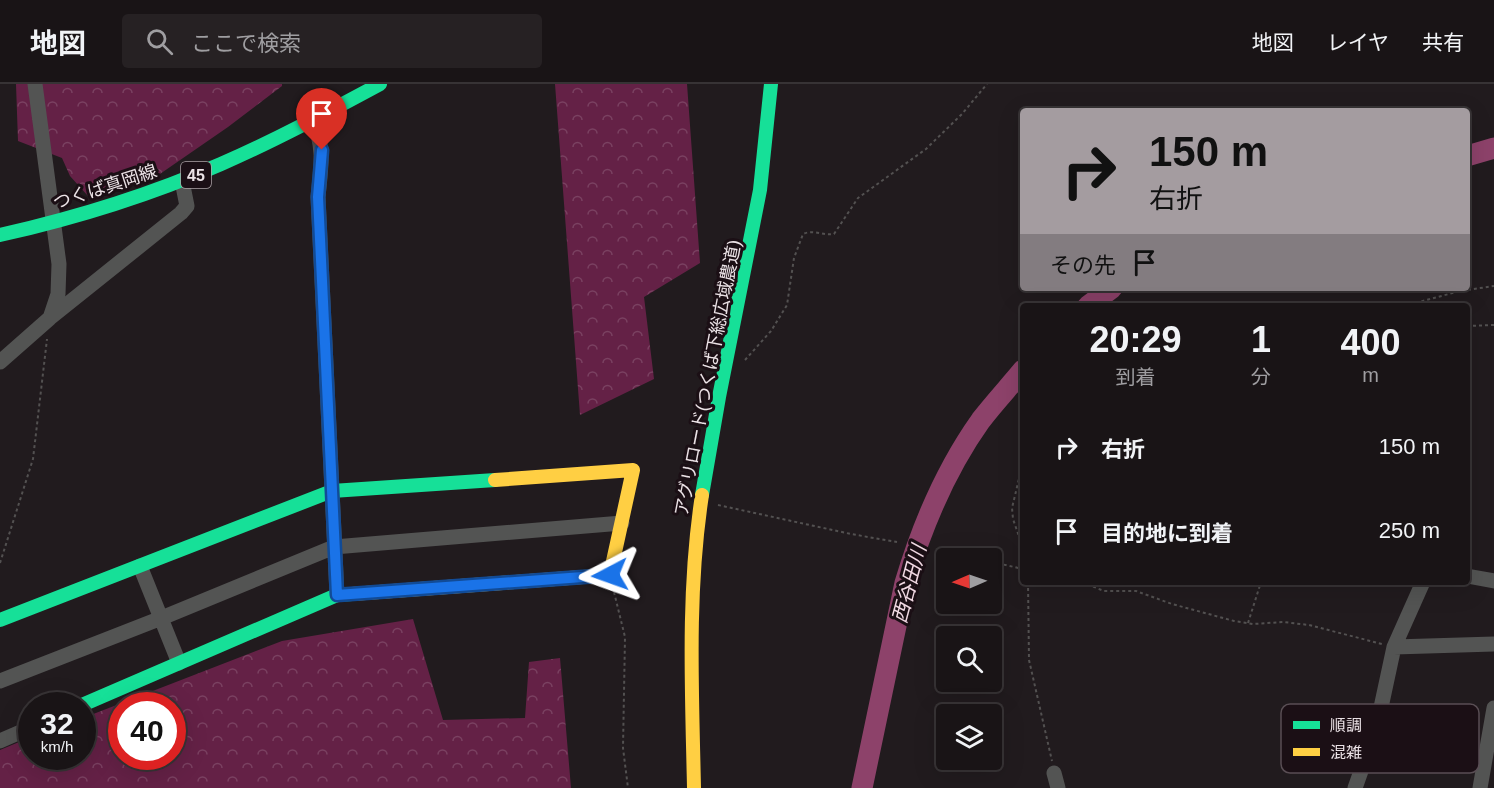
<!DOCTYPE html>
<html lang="ja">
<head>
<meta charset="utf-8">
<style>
  :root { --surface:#191416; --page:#262123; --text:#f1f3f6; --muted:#9f9ea1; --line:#373335 }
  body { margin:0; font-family:Arial,"Noto Sans JP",sans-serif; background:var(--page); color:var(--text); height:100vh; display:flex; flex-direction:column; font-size:22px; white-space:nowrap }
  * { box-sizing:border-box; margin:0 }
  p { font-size:20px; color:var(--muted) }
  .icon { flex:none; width:33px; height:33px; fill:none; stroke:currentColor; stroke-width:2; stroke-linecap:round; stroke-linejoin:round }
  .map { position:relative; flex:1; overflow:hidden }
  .sheet { position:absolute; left:1020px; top:219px; width:450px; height:282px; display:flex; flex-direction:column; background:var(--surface); border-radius:6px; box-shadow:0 6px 24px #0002,0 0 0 2px var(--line) }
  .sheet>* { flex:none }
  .top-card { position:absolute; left:1020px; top:24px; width:450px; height:183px; border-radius:6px; box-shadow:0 6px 24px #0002,0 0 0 2px var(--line); background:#a49ca0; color:#111; overflow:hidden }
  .needle { width:39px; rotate:268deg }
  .buttons { position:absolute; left:936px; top:464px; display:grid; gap:12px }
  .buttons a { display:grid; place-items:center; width:66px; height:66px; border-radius:6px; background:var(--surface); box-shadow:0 6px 24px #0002,0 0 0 2px var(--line); font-size:30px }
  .speed { position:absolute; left:18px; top:608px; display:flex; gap:12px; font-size:30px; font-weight:700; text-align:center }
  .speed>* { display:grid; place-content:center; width:78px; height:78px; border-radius:50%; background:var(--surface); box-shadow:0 6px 24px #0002,0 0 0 2px var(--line); line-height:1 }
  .speed small { font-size:15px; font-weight:400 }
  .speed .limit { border:9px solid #d22; background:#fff; color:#111 }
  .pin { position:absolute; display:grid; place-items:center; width:51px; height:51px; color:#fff; margin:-62px -26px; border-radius:50% 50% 50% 0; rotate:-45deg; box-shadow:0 0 6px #0007 }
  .pin .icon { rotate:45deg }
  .me { position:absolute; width:66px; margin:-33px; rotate:266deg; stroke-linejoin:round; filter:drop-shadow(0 0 4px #0008) }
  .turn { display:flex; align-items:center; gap:21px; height:126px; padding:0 30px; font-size:27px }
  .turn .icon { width:78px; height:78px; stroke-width:2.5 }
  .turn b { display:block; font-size:42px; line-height:51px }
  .then { display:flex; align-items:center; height:57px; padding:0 30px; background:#0003; gap:12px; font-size:22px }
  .eta { display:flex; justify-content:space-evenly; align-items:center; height:102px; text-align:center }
  .eta b { font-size:36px; font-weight:800; line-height:42px }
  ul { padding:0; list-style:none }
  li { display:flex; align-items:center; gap:18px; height:84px; padding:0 30px }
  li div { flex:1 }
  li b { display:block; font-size:22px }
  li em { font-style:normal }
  header { display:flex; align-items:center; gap:36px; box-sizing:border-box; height:84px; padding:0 30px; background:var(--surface); border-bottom:2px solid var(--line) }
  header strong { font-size:28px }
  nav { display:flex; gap:33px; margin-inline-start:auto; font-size:21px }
  .search { width:420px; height:54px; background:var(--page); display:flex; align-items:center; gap:15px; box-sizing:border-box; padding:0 21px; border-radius:6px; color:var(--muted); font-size:22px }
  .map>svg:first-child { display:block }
  .forest { fill:url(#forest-crowns); fill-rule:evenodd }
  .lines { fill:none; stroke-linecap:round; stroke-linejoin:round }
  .river { stroke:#8d426a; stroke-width:21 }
  .path { stroke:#535151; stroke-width:2; stroke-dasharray:3 3; stroke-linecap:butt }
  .street { stroke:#535453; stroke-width:15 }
  .fast { stroke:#16e098; stroke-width:14 }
  .slow { stroke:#ffcf43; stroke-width:14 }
  .route-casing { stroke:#114b97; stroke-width:15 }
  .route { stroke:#1a73e8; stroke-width:10 }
  .labels { text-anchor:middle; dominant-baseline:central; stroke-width:6; stroke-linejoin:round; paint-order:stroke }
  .shield { fill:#1b0f15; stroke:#ada3a7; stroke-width:1.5 }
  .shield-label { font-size:16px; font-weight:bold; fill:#ebe2e6 }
  .street-label { font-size:18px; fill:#ebe2e6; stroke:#1b0f15 }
  .water-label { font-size:20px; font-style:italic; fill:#f2dae4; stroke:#1b0f15 }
  .key { fill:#1b0f15; stroke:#594e54; stroke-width:1.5 }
  .key-label { font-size:16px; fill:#ebe2e6 }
</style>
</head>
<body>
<header>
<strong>地図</strong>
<div class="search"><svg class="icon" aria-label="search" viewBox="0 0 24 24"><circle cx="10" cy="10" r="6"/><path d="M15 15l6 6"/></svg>ここで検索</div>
<nav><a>地図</a><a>レイヤ</a><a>共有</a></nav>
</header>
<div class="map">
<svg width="1494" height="704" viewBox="0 0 1494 704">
  <defs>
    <pattern id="forest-crowns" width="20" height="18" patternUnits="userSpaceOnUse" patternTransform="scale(1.5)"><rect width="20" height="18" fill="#642146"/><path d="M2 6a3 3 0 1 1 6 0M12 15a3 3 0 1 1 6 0" fill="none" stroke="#7a4161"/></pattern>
  </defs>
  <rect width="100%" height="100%" fill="#211b1e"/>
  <!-- forest -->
  <path class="forest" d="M16,0H282V2L228,43L157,92L88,112L70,92L62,74L18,57Z
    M555,0H687L700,179L644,213L654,295L580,331Z
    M413,535L443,636L525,634L529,578L560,574L571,704H0V666L31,653L32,672H82L83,634L282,557ZM122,621H172V672H122Z"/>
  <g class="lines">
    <!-- river -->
    <path class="river" d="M1467,72L1494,64
      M1088,222L1112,204
      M862,704L905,499C922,442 946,385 981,336C994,319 1009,303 1023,286"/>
    <!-- path -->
    <path class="path" d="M1404,222L1460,207L1494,202
      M1467,242L1494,241
      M745,276L771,247L787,221L794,174L803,150C814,145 823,152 834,150L858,114L926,65L962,30L987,0
      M1023,378L1012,424L1013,435L1023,464
      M718,421L851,450L897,458
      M937,466L974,474
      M992,478L1023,485
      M0,479L33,375L47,255
      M1028,498L1029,576L1052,677
      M1082,498L1104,507H1136L1172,520L1234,537L1253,540L1283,538L1309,541L1382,560
      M614,508L625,553L623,664L628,704
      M1248,539L1261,498"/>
    <!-- street -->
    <path class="street" d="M35,0L59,180L58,210L50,234
      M313,36C325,65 321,82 318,113L337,511
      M0,278L50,234L181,129L187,122L182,97
      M140,482L179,579
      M1467,492L1494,497
      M1394,563L1494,560
      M0,597L164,533L334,463L622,439
      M0,657L32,643
      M1054,689L1058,704
      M1355,704L1377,642L1394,563L1423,498
      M1480,704L1494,624"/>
    <!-- fast -->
    <path class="fast" d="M0,151C76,134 150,111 221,80C276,56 328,28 380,0
      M702,411L719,313L760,106L771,0
      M0,536L332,407L495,396
      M82,621L337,511L352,510"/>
    <!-- slow -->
    <path class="slow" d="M352,510L610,491L633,386L495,396
      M694,704C692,607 687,508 702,411"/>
  </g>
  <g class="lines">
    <defs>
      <path id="route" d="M322,66L318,113L337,511L610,491"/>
    </defs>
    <!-- route casing -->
    <use href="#route" class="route-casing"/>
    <!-- route -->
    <use href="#route" class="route"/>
  </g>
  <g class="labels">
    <!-- shield labels -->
    <rect class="shield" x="181" y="78" width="30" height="26" rx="4.5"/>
    <g class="shield-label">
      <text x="196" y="91">45</text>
    </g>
    <!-- street labels -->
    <g class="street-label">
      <text transform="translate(105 103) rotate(-18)">つくば真岡線</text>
      <text transform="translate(708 294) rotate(-79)">アグリロード(つくば下総広域農道)</text>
    </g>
    <!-- water labels -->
    <g class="water-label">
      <text transform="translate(909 500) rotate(-75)">西谷田川</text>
    </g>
  </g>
  <!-- legend -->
  <rect x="1281" y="620" width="198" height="69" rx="9" class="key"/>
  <rect x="1293" y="637" width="27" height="8" fill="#16e098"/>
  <rect x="1293" y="664" width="27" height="8" fill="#ffcf43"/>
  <g class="key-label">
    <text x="1330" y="647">順調</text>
    <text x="1330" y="674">混雑</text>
  </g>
</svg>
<div class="buttons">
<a><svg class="needle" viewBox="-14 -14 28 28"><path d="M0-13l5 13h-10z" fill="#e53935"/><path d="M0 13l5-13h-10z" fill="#9f9ea1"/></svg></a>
<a><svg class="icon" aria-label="search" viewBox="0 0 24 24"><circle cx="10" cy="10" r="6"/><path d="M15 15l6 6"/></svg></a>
<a><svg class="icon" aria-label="layers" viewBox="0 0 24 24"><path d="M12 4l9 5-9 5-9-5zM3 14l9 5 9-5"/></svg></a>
</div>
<div class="speed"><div>32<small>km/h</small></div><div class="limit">40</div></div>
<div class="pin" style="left:322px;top:66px;background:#d93025"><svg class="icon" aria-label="arrive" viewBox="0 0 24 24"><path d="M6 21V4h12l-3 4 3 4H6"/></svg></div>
<svg class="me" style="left:610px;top:491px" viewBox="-20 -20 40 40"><path d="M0-17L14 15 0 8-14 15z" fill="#1a73e8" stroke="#fff" stroke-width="4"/></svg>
<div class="top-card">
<div class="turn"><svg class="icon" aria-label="right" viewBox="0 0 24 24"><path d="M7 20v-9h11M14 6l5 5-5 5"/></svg><div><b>150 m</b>右折</div></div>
<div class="then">その先<svg class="icon" aria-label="arrive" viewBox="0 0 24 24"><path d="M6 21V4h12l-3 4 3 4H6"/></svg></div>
</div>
<section class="sheet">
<div class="eta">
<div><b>20:29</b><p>到着</p></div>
<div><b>1</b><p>分</p></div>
<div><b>400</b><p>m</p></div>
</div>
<ul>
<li><svg class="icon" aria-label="right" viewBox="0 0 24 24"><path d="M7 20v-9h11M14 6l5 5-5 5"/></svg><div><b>右折</b></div><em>150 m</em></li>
<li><svg class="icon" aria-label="arrive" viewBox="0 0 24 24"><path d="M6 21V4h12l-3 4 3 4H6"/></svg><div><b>目的地に到着</b></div><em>250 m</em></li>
</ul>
</section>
</div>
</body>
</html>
